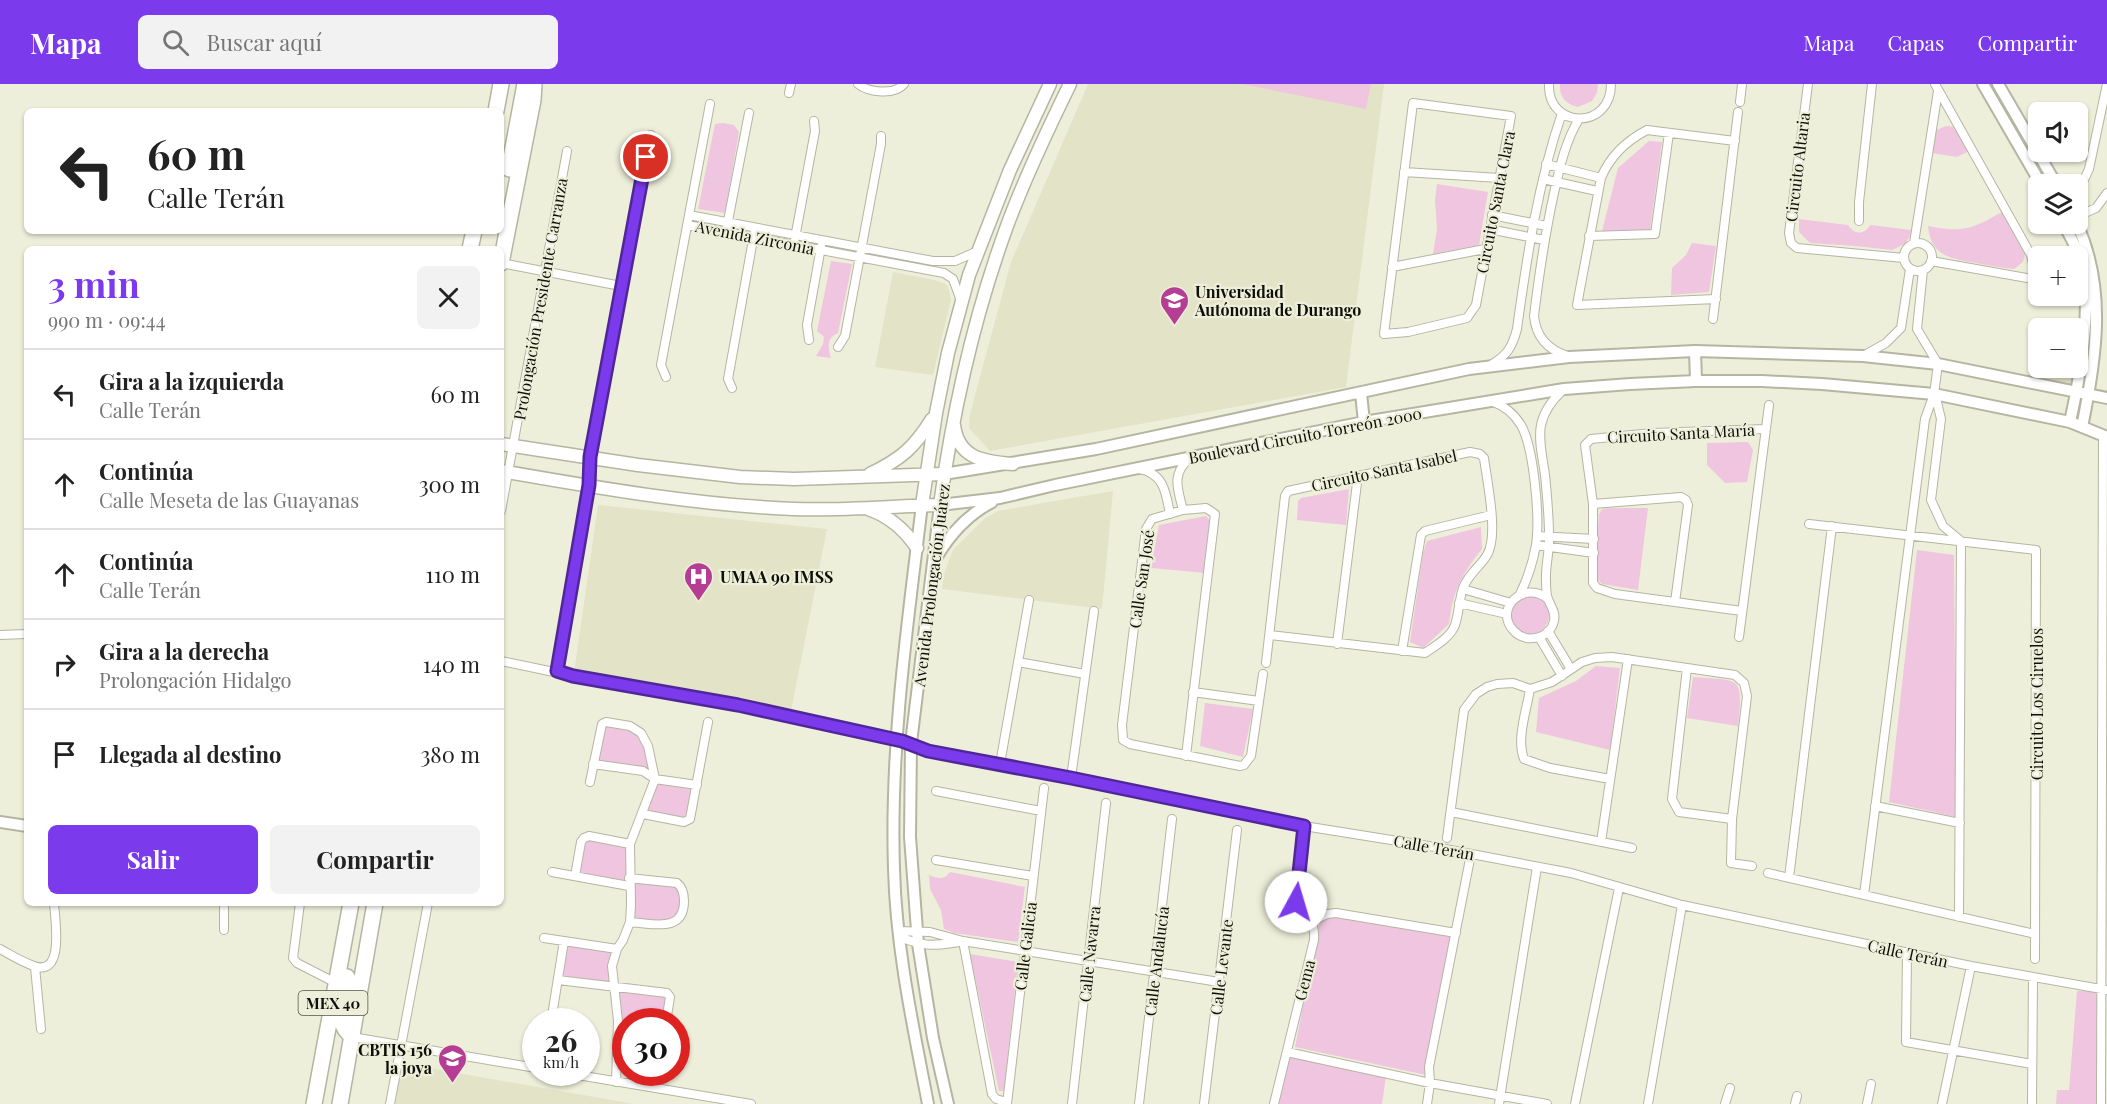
<!DOCTYPE html>
<html lang="es">
<head>
<meta charset="utf-8">
<style>
  :root { --surface:#fff; --page:#f2f2f2; --text:#222; --muted:#767676; --line:#e0e0e0; --accent:#7c3aed }
  body { margin:0; font-family:"Playfair Display",serif; background:var(--page); color:var(--text); height:100vh; display:flex; flex-direction:column; font-size:22px; white-space:nowrap }
  * { box-sizing:border-box; margin:0 }
  p { font-size:20px; color:var(--muted) }
  .icon { flex:none; width:33px; height:33px; fill:none; stroke:currentColor; stroke-width:2; stroke-linecap:round; stroke-linejoin:round }
  .map { position:relative; flex:1; overflow:hidden }
  .details { position:absolute; left:24px; top:162px; width:480px; height:660px; display:flex; flex-direction:column; background:var(--surface); border-radius:9px; box-shadow:0 2px 4px #0004 }
  .details>* { flex:none }
  .top-card { position:absolute; left:24px; top:24px; width:480px; height:126px; border-radius:9px; box-shadow:0 2px 4px #0004; background:#fff; color:var(--text); overflow:hidden }
  .tools { position:absolute; left:2028px; top:18px; display:grid; gap:12px }
  .tools a { display:grid; place-items:center; width:60px; height:60px; border-radius:9px; background:var(--surface); box-shadow:0 2px 4px #0004; font-size:30px }
  .speed { position:absolute; left:522px; top:924px; display:flex; gap:12px; font-size:30px; font-weight:700; text-align:center }
  .speed>* { display:grid; place-content:center; width:78px; height:78px; border-radius:50%; background:var(--surface); box-shadow:0 2px 4px #0004; line-height:1 }
  .speed small { font-size:15px; font-weight:400 }
  .speed .limit { border:9px solid #d22; background:#fff; color:#111 }
  .pin { position:absolute; display:grid; place-items:center; width:51px; height:51px; color:#fff; margin:-26px; border:3px solid #fff; border-radius:50%; box-shadow:0 2px 6px #0007 }
  .me { position:absolute; width:66px; margin:-33px; rotate:6deg; stroke-linejoin:round; filter:drop-shadow(0 0 4px #0008) }
  .turn { display:flex; align-items:center; gap:21px; height:126px; padding:0 24px; font-size:27px }
  .turn .icon { width:78px; height:78px; stroke-width:2.5 }
  .turn b { display:block; font-size:42px; line-height:51px }
  .round { display:grid; place-items:center; flex:none; width:63px; height:63px; border-radius:9px; background:var(--page) }
  .head { display:flex; align-items:center; justify-content:space-between; height:102px; padding:0 24px }
  h1 { font-size:36px; font-weight:700; line-height:45px; color:var(--accent) }
  .cta { display:flex; gap:12px; margin-top:auto; padding:12px 24px }
  .cta a { flex:1; height:69px; border-radius:9px; background:var(--accent); color:#fff; font-size:24px; font-weight:700; line-height:69px; text-align:center }
  .cta a+a { background:var(--page); color:var(--text) }
  ul { padding:0; list-style:none }
  li { display:flex; align-items:center; gap:18px; height:90px; padding:0 24px; border-top:2px solid var(--line) }
  li div { flex:1 }
  li b { display:block; font-size:22px }
  li em { font-style:normal }
  header { display:flex; align-items:center; gap:36px; box-sizing:border-box; height:84px; padding:0 30px; background:var(--accent); color:#fff }
  header strong { font-size:28px }
  nav { display:flex; gap:33px; margin-inline-start:auto; font-size:21px }
  .search { width:420px; height:54px; background:var(--page); display:flex; align-items:center; gap:15px; box-sizing:border-box; padding:0 21px; border-radius:9px; color:var(--muted); font-size:22px }
  .map>svg:first-child { display:block }
  .built { fill:#e3e3c7 }
  .green { fill:#efc5df }
  .lines { fill:none; stroke-linecap:round; stroke-linejoin:round }
  .street-casing { stroke:#b5b5a2; stroke-width:10 }
  .secondary-casing { stroke:#b5b5a2; stroke-width:14 }
  .primary-casing { stroke:#b5b5a2; stroke-width:15 }
  .highway-casing { stroke:#b5b5a2; stroke-width:18 }
  .street { stroke:#fff; stroke-width:8 }
  .secondary { stroke:#fff; stroke-width:10 }
  .primary { stroke:#fff; stroke-width:12 }
  .highway { stroke:#fff; stroke-width:15 }
  .route-casing { stroke:#51269a; stroke-width:15 }
  .route { stroke:#7c3aed; stroke-width:10 }
  .labels { text-anchor:middle; dominant-baseline:central; stroke-width:4.5; stroke-linejoin:round; paint-order:stroke }
  .shield { fill:#eeefda; stroke:#525247; stroke-width:1.5 }
  .shield-label { font-size:15px; font-weight:bold; fill:#0f0f08 }
  .street-label { font-size:16px; fill:#0f0f08; stroke:#eeefda }
  .poi-label { font-size:16px; font-weight:bold; fill:#0f0f08; stroke:#eeefda; text-anchor:start }
</style>
</head>
<body>
<header>
<strong>Mapa</strong>
<div class="search"><svg class="icon" aria-label="search" viewBox="0 0 24 24"><circle cx="10" cy="10" r="6"/><path d="M15 15l6 6"/></svg>Buscar aquí</div>
<nav><a>Mapa</a><a>Capas</a><a>Compartir</a></nav>
</header>
<div class="map">
<svg width="2107" height="1020" viewBox="0 0 2107 1020">
  <rect width="100%" height="100%" fill="#eeefda"/>
  <!-- built -->
  <path class="built" d="M1088,0H1384L1346,303L990,367L969,344L970,330L1011,178Z
    M893,188L934,196L946,200L949,206L951,216L933,291L875,283Z
    M2036,258H2038V284H2074L2071,301L2029,293Z
    M1113,407L1102,525L942,505L945,487L953,466L985,434L998,427Z
    M598,421L827,445L791,627L574,589Z
    M395,978L634,1020H387Z"/>
  <!-- green -->
  <path class="green" d="M1242,0H1371L1366,25Z
    M1560,0H1598L1597,9L1592,17L1578,23C1566,20 1559,13 1560,0Z
    M723,39L734,41L739,48L725,129L698,125L715,40Z
    M1946,42L1955,43L1969,67L1957,73L1932,69L1937,46Z
    M1649,57L1662,58L1650,146L1602,147L1618,84Z
    M1437,100L1488,108L1479,161L1433,170L1437,145L1435,116Z
    M2002,128L2025,170L2023,178L2014,185C2003,184 1992,182 1981,180C1955,175 1931,175 1928,142C1963,149 1972,145 2002,128Z
    M1799,135L1848,141C1854,151 1865,151 1870,141L1911,146L1910,152L1905,160L1892,166L1855,162L1810,159L1799,148Z
    M1692,159L1716,162L1709,208L1671,211L1672,184L1686,171Z
    M831,177L852,180L838,249C826,254 828,264 831,274L816,272L823,260L824,253L817,247Z
    M1748,358L1753,366L1747,398L1725,399L1707,381V359Z
    M1349,405L1346,441L1297,436L1298,417L1301,414Z
    M1609,424H1648L1638,506L1602,500L1595,493L1599,430L1602,425Z
    M1206,432L1210,437L1205,489L1151,484L1159,441Z
    M1481,443L1482,465C1461,491 1453,507 1449,540L1423,564L1410,558L1423,469L1427,457Z
    M1917,466L1954,471L1956,733L1889,718Z
    M1511 531a19 19 0 1 1 38 0a19 19 0 1 1-38 0Z
    M1596,582L1620,584L1610,666L1536,648L1539,614L1576,597Z
    M1693,593C1742,597 1743,591 1738,642L1687,634Z
    M1205,619L1253,625L1243,673L1200,662Z
    M604,640L636,646L646,663L651,689L596,678Z
    M656,697L695,702L688,735L645,729Z
    M585,755L628,761L627,799L577,791Z
    M950,788L1025,803L1018,858L954,849L944,845L941,826L930,805L929,791C938,795 944,796 950,788Z
    M631,796L676,800C683,818 684,826 668,839L631,837Z
    M1342,832L1451,851L1426,991L1295,963L1319,840L1329,834Z
    M566,859L614,867L609,889L612,901L560,895Z
    M970,870L1018,878L1004,1007H999Z
    M616,905L668,913L665,937L619,936Z
    M2077,907H2100L2099,1020H2056L2057,1006H2069Z
    M1289,972L1386,992L1382,1020H1277Z"/>
  <g class="lines">
    <defs>
      <path id="street" d="M858,0C869,9 895,11 904,0
        M1549,0C1547,45 1611,47 1611,0
        M1808,0L1789,149L1791,159L1797,164L1904,174
        M1935,0L2031,171L2037,196
        M789,9L791,0
        M1740,18L1742,0
        M1413,19L1511,32L1476,221L1467,234L1408,248L1384,250Z
        M1546,80L1601,94
        M1404,88L1499,94
        M1543,95L1597,107
        M2078,102L2083,98L2089,85L2107,0
        M689,131L710,20
        M1492,131L1547,142
        M2078,132L2096,124L2107,109
        M1859,137V118L1872,0
        M687,141L944,189L953,195L961,217
        M727,142L749,29
        M1489,145L1544,156
        M1589,152L1655,150L1669,49
        M795,154L815,47L814,37
        M1904 173a14 14 0 1 1 28 0a14 14 0 1 1-28 0Z
        M1914,159L1938,7
        M1931,177L2038,196
        M501,179L621,202
        M1392,183L1485,165
        M1716,215L1577,221L1601,94C1610,72 1626,57 1647,46L1735,57
        M1713,235L1738,28
        M809,256L807,241L821,163
        M838,263L845,252L881,60V52
        M1568,272C1548,266 1536,253 1534,232C1539,191 1545,150 1554,109C1560,83 1565,58 1579,35
        M1863,272L1886,259L1901,244L1910,185
        M1491,281C1507,271 1512,264 1517,245C1527,172 1538,99 1562,29
        M666,293L661,281L689,131L933,177H955L978,167
        M732,304L728,295L754,150
        M1935,310L1941,335L1931,416L1943,442L1961,457L1959,833
        M1493,318C1505,322 1514,330 1521,341C1534,364 1540,434 1536,461C1533,478 1528,494 1520,510
        M1139,385C1164,389 1166,409 1170,430
        M1593,420L1681,413L1686,416L1688,421L1675,518
        M1183,426C1178,406 1171,390 1189,375
        M501,427L567,67
        M1809,440L2036,466L2035,875
        M1537,452L1594,455
        M1536,461L1594,469
        M1463,505L1511,519
        M1548,515C1523,495 1493,526 1514,547C1526,560 1550,555 1554,537C1556,528 1551,523 1548,515C1546,510 1546,502 1546,497C1545,482 1550,467 1549,451C1549,431 1547,411 1545,391C1543,375 1538,357 1541,341C1544,327 1552,316 1563,306
        M1459,519L1507,530
        M1742,527L1615,510L1597,504L1593,499V420L1585,361L1591,355L1653,349L1766,345
        M1548,547L1571,585
        M0,551L27,550
        M1539,553L1562,592
        M1739,553L1769,321
        M1337,560L1358,391
        M1402,567L1421,451L1425,447L1491,431
        M501,577L573,592L738,621L902,657L928,667L1071,694L1304,742L1435,763L1571,789L1682,821L1971,882L2107,906
        M1018,578L1085,590
        M1266,579L1285,412L1288,407L1470,368L1480,370L1484,374C1487,397 1499,452 1487,471C1480,483 1469,489 1463,504C1459,516 1459,529 1455,541C1451,553 1435,562 1425,569L1270,551
        M1687,584L1672,715L1679,728L1732,735
        M557,587L589,401L590,373L651,51
        M1530,605C1527,625 1516,655 1524,675L1550,684L1610,695
        M1193,608L1259,617
        M1186,672L1215,430L1206,424L1183,426L1152,435L1146,445L1122,641L1123,656L1130,660L1240,682L1244,681L1251,672L1263,590
        M593,680L643,687L655,695L697,701
        M1000,680L1029,516
        M1071,694L1094,527
        M590,698L602,640L606,638L630,642L641,649L648,662L655,695L630,760L631,821L630,838L623,856L617,865L612,882L618,937L616,998
        M936,707L1041,727
        M1875,722L1960,739
        M1451,728L1632,764
        M643,730L684,738L690,735L708,638
        M1447,754L1464,626L1476,610L1487,603L1497,600L1513,599L1530,605L1552,598L1582,578L1595,574L1612,573L1735,591L1744,599L1747,612L1732,735L1731,779L1752,782
        M1601,758L1628,575
        M936,776L1033,792
        M552,788L629,802
        M1768,789L2035,850
        M575,792L581,758L584,754L589,752L630,760
        M629,794L677,799C682,803 684,810 684,817C684,850 651,839 630,838
        M1789,794L1832,442
        M1864,811L1925,335L1934,310L1938,280L1917,245L1923,186
        M224,819V846
        M300,819L293,874L297,879L336,899
        M1311,838L1327,830L1336,829L1456,849
        M898,847L930,848L963,857L1219,898
        M900,853C924,863 934,862 959,858
        M544,854L617,865
        M963,857L992,1010L996,1015L1007,1018
        M0,865C11,871 22,878 34,882C65,893 55,836 54,819
        M1907,868L1906,958L2032,980
        M35,883L41,945
        M558,896L667,909L670,913L666,938
        M551,938L564,857
        M352,953L536,984
        M1287,968L1430,999L1547,1020
        M560,988L751,1020
        M390,1020L428,819
        M1007,1020L1044,704
        M1072,1020L1106,719
        M1139,1020L1172,735
        M1204,1020L1237,746
        M1274,1020L1314,856C1315,838 1310,836 1297,825L1296,818L1304,742
        M1427,1020L1430,999L1429,983L1471,770
        M1499,1020L1537,783
        M1575,1020L1619,804
        M1648,1020L1682,821
        M1725,1020L1730,1004
        M1795,1020L1797,1012
        M1867,1020L1871,1000
        M1942,1020L1971,882
        M2032,1020L2033,893
        M2101,1020L2103,351"/>
      <path id="secondary" d="M1983,0L2041,100
        M1998,0L2056,100
        M2063,140C2074,157 2083,179 2085,200C2089,242 2079,297 2070,338
        M2077,140C2107,205 2096,275 2082,343
        M1695,267L1696,297
        M1361,309L1364,338
        M944,390L1096,365L1469,285L1569,273L1695,267L1863,272L1938,280L2107,314
        M922,421C907,542 890,663 894,785C896,864 913,942 928,1020
        M936,474C950,450 967,431 992,418
        M0,738L27,742
        M948,1020L933,954L918,860L910,753L911,659L940,421L1000,414L1055,401L1364,338L1564,305L1630,300L1696,297H1762L1822,300L1934,310L2070,338L2107,353"/>
      <path id="primary" d="M954,341C958,375 985,378 1013,380
        M501,360L638,381L740,393L794,395L944,390
        M501,387C598,404 696,421 794,425C843,427 892,422 940,421C953,326 974,232 1007,142C1025,93 1047,47 1070,0
        M870,390C901,375 914,364 932,335
        M922,421L936,329L948,269L969,191L1010,86L1050,0
        M868,425C889,432 905,446 917,464"/>
      <path id="highway" d="M496,27L501,0
        M509,85L525,0
        M470,165L474,147
        M501,179L533,16L534,0
        M347,893L341,937L345,945L352,953
        M314,1020L351,819
        M340,1020L375,819"/>
    </defs>
    <!-- street casing -->
    <use href="#street" class="street-casing"/>
    <!-- secondary casing -->
    <use href="#secondary" class="secondary-casing"/>
    <!-- primary casing -->
    <use href="#primary" class="primary-casing"/>
    <!-- highway casing -->
    <use href="#highway" class="highway-casing"/>
    <!-- street -->
    <use href="#street" class="street"/>
    <!-- secondary -->
    <use href="#secondary" class="secondary"/>
    <!-- primary -->
    <use href="#primary" class="primary"/>
    <!-- highway -->
    <use href="#highway" class="highway"/>
  </g>
  <g class="lines">
    <defs>
      <path id="route" d="M646,73L590,373L589,401L557,587L573,592L738,621L902,657L928,667L1071,694L1304,742L1296,818"/>
    </defs>
    <!-- route casing -->
    <use href="#route" class="route-casing"/>
    <!-- route -->
    <use href="#route" class="route"/>
  </g>
  <!-- icons -->
  <defs>
    <symbol id="university-pin" viewBox="-11 -11 22 30"><path d="M0 17L-7.5 6A9.5 9.5 0 1 1 7.5 6Z" fill="#b53e94" stroke="#eeefda"/><path d="M0-5L7-2L0 1L-7-2ZM-4 1L0 2.5L4 1V4Q0 6-4 4Z" fill="#fff"/></symbol>
    <symbol id="hospital-pin" viewBox="-11 -11 22 30"><path d="M0 17L-7.5 6A9.5 9.5 0 1 1 7.5 6Z" fill="#b53e94" stroke="#eeefda"/><path d="M-5-5h3v3.5h4V-5h3V5h-3V1.5h-4V5h-3Z" fill="#fff"/></symbol>
    <symbol id="school-pin" viewBox="-11 -11 22 30"><path d="M0 17L-7.5 6A9.5 9.5 0 1 1 7.5 6Z" fill="#b53e94" stroke="#eeefda"/><path d="M0-5L7-2L0 1L-7-2ZM-4 1L0 2.5L4 1V4Q0 6-4 4Z" fill="#fff"/></symbol>
  </defs>
  <g fill-rule="evenodd">
    <use href="#university-pin" x="1158" y="200" width="33" height="45"/>
    <use href="#hospital-pin" x="682" y="476" width="33" height="45"/>
    <use href="#school-pin" x="436" y="958" width="33" height="45"/>
  </g>
  <g class="labels">
    <!-- shield labels -->
    <rect class="shield" x="298.5" y="907" width="69" height="24" rx="4.5"/>
    <g class="shield-label">
      <text x="333" y="919">MEX 40</text>
    </g>
    <!-- street labels -->
    <g class="street-label">
      <text transform="translate(1797 83) rotate(-83)">Circuito Altaria</text>
      <text transform="translate(1495 118) rotate(-79)">Circuito Santa Clara</text>
      <text transform="translate(755 153) rotate(11)">Avenida Zirconia</text>
      <text transform="translate(540 215) rotate(-80)">Prolongación Presidente Carranza</text>
      <text transform="translate(1681 349) rotate(-3)">Circuito Santa María</text>
      <text transform="translate(1305 351) rotate(-11)">Boulevard Circuito Torreón 2000</text>
      <text transform="translate(1384 386) rotate(-12)">Circuito Santa Isabel</text>
      <text transform="translate(1141 495) rotate(-82)">Calle San José</text>
      <text transform="translate(931 501) rotate(-83)">Avenida Prolongación Juárez</text>
      <text transform="translate(2036 620) rotate(-90)">Circuito Los Ciruelos</text>
      <text transform="translate(1434 763) rotate(10)">Calle Terán</text>
      <text transform="translate(1025 862) rotate(-83)">Calle Galicia</text>
      <text transform="translate(1908 869) rotate(12)">Calle Terán</text>
      <text transform="translate(1089 870) rotate(-84)">Calle Navarra</text>
      <text transform="translate(1156 877) rotate(-83)">Calle Andalucía</text>
      <text transform="translate(1221 883) rotate(-83)">Calle Levante</text>
      <text transform="translate(1304 896) rotate(-76)">Gema</text>
    </g>
    <!-- poi labels -->
    <g class="poi-label">
      <text x="1195" y="207">Universidad<tspan x="1195" dy="18">Autónoma de Durango</tspan></text>
      <text x="720" y="492">UMAA 90 IMSS</text>
      <text x="432" y="965" text-anchor="end">CBTIS 156<tspan x="432" dy="18">la joya</tspan></text>
    </g>
  </g>
</svg>
<div class="tools">
<a><svg class="icon" aria-label="sound" viewBox="0 0 24 24"><path d="M4 9h4l5-4v14l-5-4H4zM17 9q2 3 0 6"/></svg></a>
<a><svg class="icon" aria-label="layers" viewBox="0 0 24 24"><path d="M12 4l9 5-9 5-9-5zM3 14l9 5 9-5"/></svg></a>
<a>+</a>
<a>−</a>
</div>
<div class="speed"><div>26<small>km/h</small></div><div class="limit">30</div></div>
<div class="pin" style="left:646px;top:73px;background:#d93025"><svg class="icon" aria-label="arrive" viewBox="0 0 24 24"><path d="M6 21V4h12l-3 4 3 4H6"/></svg></div>
<svg class="me" style="left:1296px;top:818px" viewBox="-20 -20 40 40"><circle r="19" fill="#fff"/><path d="M0-13L10 11 0 6-10 11z" fill="#7c3aed"/></svg>
<div class="top-card">
<div class="turn"><svg class="icon" aria-label="left" viewBox="0 0 24 24"><path d="M17 20v-9H6M10 6l-5 5 5 5"/></svg><div><b>60 m</b>Calle Terán</div></div>
</div>
<section class="details">
<div class="head"><div><h1>3 min</h1><p>990 m · 09:44</p></div><a class="round"><svg class="icon" aria-label="close" viewBox="0 0 24 24"><path d="M6 6l12 12M18 6L6 18"/></svg></a></div>
<ul>
<li><svg class="icon" aria-label="left" viewBox="0 0 24 24"><path d="M17 20v-9H6M10 6l-5 5 5 5"/></svg><div><b>Gira a la izquierda</b><p>Calle Terán</p></div><em>60 m</em></li>
<li><svg class="icon" aria-label="ahead" viewBox="0 0 24 24"><path d="M12 20V5M6 11l6-6 6 6"/></svg><div><b>Continúa</b><p>Calle Meseta de las Guayanas</p></div><em>300 m</em></li>
<li><svg class="icon" aria-label="ahead" viewBox="0 0 24 24"><path d="M12 20V5M6 11l6-6 6 6"/></svg><div><b>Continúa</b><p>Calle Terán</p></div><em>110 m</em></li>
<li><svg class="icon" aria-label="right" viewBox="0 0 24 24"><path d="M7 20v-9h11M14 6l5 5-5 5"/></svg><div><b>Gira a la derecha</b><p>Prolongación Hidalgo</p></div><em>140 m</em></li>
<li><svg class="icon" aria-label="arrive" viewBox="0 0 24 24"><path d="M6 21V4h12l-3 4 3 4H6"/></svg><div><b>Llegada al destino</b></div><em>380 m</em></li>
</ul>
<div class="cta"><a>Salir</a><a>Compartir</a></div>
</section>
</div>
</body>
</html>
